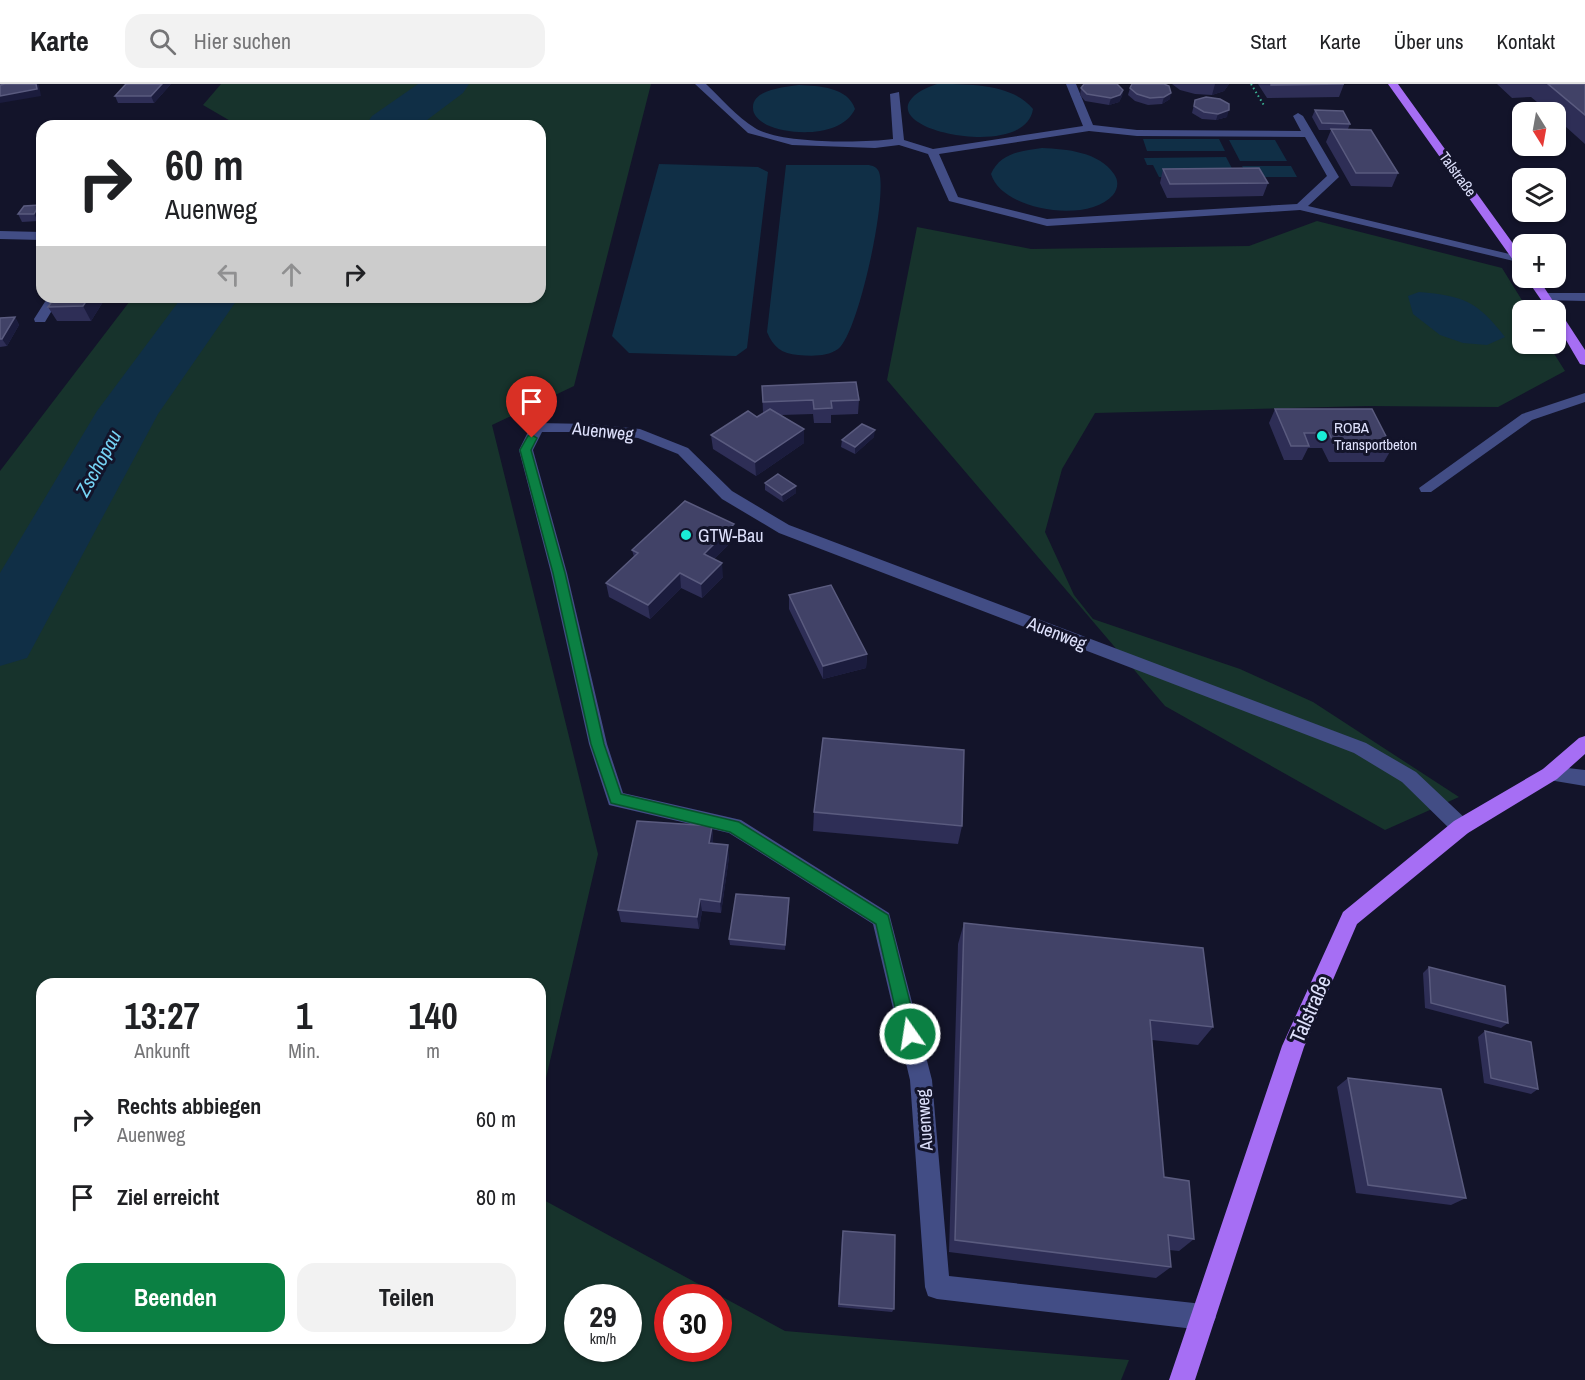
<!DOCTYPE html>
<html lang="de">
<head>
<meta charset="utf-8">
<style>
  :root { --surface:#fff; --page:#f2f2f2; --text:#202124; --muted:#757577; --line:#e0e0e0; --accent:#0b8043 }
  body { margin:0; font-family:"Archivo Narrow",sans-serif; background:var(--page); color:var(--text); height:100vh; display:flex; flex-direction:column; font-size:22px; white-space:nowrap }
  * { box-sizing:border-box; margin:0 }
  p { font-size:20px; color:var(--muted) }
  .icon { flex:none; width:33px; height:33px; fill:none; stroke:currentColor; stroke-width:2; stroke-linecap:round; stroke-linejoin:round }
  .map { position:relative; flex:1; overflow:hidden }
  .sheet { position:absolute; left:36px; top:894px; width:510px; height:366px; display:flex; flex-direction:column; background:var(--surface); border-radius:18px; box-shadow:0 2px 4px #0004 }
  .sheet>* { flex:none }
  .hud { position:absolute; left:36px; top:36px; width:510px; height:183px; border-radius:18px; box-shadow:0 2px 4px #0004; background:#fff; color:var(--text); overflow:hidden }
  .needle { width:39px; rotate:169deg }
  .tools { position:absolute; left:1512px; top:18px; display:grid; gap:12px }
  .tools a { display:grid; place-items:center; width:54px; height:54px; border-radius:12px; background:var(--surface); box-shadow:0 2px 4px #0004; font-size:30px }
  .speed { position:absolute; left:564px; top:1200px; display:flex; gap:12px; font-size:30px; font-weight:700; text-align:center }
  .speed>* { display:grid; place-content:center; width:78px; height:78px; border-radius:50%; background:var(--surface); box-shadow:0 2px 4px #0004; line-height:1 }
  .speed small { font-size:15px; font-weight:400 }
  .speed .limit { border:9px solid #d22; background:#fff; color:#111 }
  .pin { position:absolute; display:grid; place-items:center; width:51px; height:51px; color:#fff; margin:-62px -26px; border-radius:50% 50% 50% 0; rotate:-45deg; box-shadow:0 0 6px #0007 }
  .pin .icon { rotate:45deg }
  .me { position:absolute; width:66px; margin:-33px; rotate:347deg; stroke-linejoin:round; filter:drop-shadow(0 0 4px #0008) }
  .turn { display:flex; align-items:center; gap:21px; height:126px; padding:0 30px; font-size:27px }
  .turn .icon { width:78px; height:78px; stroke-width:2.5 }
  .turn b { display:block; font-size:42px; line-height:51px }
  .lanes { display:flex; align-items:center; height:57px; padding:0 30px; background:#0003; justify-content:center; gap:30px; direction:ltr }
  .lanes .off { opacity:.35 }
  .eta { display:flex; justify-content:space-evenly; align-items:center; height:102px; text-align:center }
  .eta b { font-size:36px; font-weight:800; line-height:42px }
  .primary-button { display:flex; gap:12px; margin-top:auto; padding:12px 30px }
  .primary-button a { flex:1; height:69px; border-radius:18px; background:var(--accent); color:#fff; font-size:24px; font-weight:800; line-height:69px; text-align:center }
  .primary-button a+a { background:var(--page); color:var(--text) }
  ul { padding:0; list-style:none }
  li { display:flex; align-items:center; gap:18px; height:78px; padding:0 30px }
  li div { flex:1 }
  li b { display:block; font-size:22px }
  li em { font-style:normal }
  header { display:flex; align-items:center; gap:36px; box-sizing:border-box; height:84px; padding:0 30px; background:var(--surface); border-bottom:2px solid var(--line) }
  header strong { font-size:28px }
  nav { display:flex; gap:33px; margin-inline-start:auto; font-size:21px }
  .search { width:420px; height:54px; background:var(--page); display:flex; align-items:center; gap:15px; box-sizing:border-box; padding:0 21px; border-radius:18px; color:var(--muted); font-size:22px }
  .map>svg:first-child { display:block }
  .green { fill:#17332c; fill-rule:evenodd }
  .water { fill:#102f46 }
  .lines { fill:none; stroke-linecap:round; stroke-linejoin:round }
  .river { fill:#102f46; fill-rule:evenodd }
  .path { stroke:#3bb494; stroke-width:2; stroke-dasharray:1.5 3; stroke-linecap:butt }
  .minor { fill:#424d85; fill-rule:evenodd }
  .major { fill:#a66ef4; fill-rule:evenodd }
  .wall { fill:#2e2e56 }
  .shaded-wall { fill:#1b1c3d }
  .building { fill:#414267; stroke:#5a5b7f; stroke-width:1.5 }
  .route { fill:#0b8043; stroke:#07532c; stroke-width:1.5 }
  .poi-dot { fill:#1aedd7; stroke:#13142a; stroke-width:2 }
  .labels { text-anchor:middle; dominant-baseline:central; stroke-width:6; stroke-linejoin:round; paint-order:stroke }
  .far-street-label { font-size:15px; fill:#dee1fc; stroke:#13142a }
  .far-poi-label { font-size:15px; fill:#dee1fc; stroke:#13142a; text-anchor:start }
  .street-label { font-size:18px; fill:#dee1fc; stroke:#13142a }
  .poi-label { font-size:18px; fill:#dee1fc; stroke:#13142a; text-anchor:start }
  .water-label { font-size:20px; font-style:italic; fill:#75d3f4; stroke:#13142a }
  .near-street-label { font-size:21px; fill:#dee1fc; stroke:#13142a }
</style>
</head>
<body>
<header>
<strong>Karte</strong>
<div class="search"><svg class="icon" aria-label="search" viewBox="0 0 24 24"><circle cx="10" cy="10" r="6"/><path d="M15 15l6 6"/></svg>Hier suchen</div>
<nav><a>Start</a><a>Karte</a><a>Über uns</a><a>Kontakt</a></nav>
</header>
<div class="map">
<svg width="1585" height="1296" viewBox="0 0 1585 1296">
  <rect width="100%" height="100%" fill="#13142a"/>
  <!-- green -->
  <path class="green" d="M221,0H651L574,302L492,341L598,770L540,1020V900H42V1254H540V1114L785,1247L1129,1276L1121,1296H0V387L133,213H540V42H239L203,21ZM578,1214H628V1264H578ZM668,1214H718V1264H668Z
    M1317,137L1502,184L1528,226H1522V260H1548L1565,287L1498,323L1367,322L1095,329L1062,385L1045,448L1074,511L1093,535L1240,585L1313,618L1459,713L1385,746L1165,622L887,296L917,143L1031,165L1249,162Z"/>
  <!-- water -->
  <path class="water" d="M937,0C970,0 1013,0 1033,25C1027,64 949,55 923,41C892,25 914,7 937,0Z
    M799,1C819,2 848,3 855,25C842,53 791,52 767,41C760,37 753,32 753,24C752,5 786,3 799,1Z
    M1143,55H1219L1225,67H1147Z
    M1229,56H1275L1287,77H1240Z
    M1042,64C1067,65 1099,68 1114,90C1119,97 1118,105 1113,111C1088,140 1002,127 991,90C1000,69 1021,67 1042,64Z
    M1226,73L1236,92L1159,93L1153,81H1147L1144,74Z
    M659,80L758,83L768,88L747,264L736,272L629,269L612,252Z
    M786,81H869C873,82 877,83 879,88C888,112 858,251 838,265C827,273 811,272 798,271C782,270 773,263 767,248Z
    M1242,82H1291L1297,93H1248Z
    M1419,208C1464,212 1477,217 1505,253L1487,261L1463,259L1440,251L1413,230L1408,212Z"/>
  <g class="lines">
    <!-- river -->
    <path class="river" d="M418,0H469L463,9L419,42H365L372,32Z
      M182,213H239L158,330L27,574L0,582V489L97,327Z"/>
    <!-- path -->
    <path class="path" d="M1251,0L1265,23"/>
    <!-- minor -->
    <path class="minor" d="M695,0H706C721,14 737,33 755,44C780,60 863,59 893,55L890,10L899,8L904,56L933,65L1083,42L1066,0H1076L1093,41L1137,46L1301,47L1293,32L1298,29L1303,32L1339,93L1308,122L1522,173V179L1300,126L1047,142L949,117L928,70L899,61L875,64L792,61L748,49ZM1089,47L1137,52L1305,53L1327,92L1297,120L1047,135L958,113L939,70Z
      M0,147L42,148V156L0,155Z
      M1546,209H1585V217L1542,216L1540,213Z
      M48,213H60L45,238H35L34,235Z
      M1585,309V318L1532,336L1431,408H1421L1419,404L1522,330Z
      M537,339L590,340L640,345L688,364L732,407L789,441L1366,659L1416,688L1468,737L1471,743L1468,749L1461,751L1454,749L1402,698L1354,669L779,449L722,415L678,370L638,354L590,348H542L533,366L567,489L607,660L623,709L741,736L889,829L932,996L949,1192L1203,1220L1212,1224L1216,1233L1212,1242L1203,1246L937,1215L928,1212L925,1203L910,996L873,840L729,749L609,721L589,660L551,489L519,366L532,340Z
      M1550,682L1585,686V702L1543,695L1541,690L1543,685Z"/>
    <!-- major -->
    <path class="major" d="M1388,0H1398L1522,172V184L1518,183Z
      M1526,194H1538L1585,266V281L1580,280L1556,239V226H1548Z
      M1585,652V670L1557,695L1468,749L1357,840L1304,963L1195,1296H1169L1282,962L1343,828L1454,737L1543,685L1579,654Z"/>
  </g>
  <!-- wall -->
  <path class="wall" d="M171,0L154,19H118L115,12Z
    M1132,0L1170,15L1162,20L1148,21L1135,17L1128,11L1130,4Z
    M1172,0H1229L1224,7L1212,11L1195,10L1180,6Z
    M1258,0H1344L1339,13L1267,14Z
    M1497,0H1585V60L1556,34V28H1549L1531,13L1512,14Z
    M1081,4L1123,6L1122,12L1119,18L1109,21L1085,17L1080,11Z
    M1195,16L1227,33L1216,36L1202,35L1192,29Z
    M1315,26L1350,40L1348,45L1398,89L1392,103L1351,102L1326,58L1331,46H1319L1312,33Z
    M1163,85L1268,99L1263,112L1167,114L1160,99Z
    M39,121L42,126V130L38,137L22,138L18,130Z
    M106,213L91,237H57L48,223Z
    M15,233L19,241L7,262L0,263V234Z
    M762,302L859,316L858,330L831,331V339H814L813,330L781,331L804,345V359L756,392L713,365L711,351L757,333L763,329Z
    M1275,325L1392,364L1384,378H1329L1322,364H1308L1302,376H1284L1269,339Z
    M874,353L855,370L841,363L842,356Z
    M765,399L796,402V409L783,418L765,406Z
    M735,454L714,475L723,493L702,514L681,504L650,535L609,513L606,499L634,473L632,466Z
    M789,511L867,570L866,584L823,595L789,525Z
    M814,728L962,742L958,760L813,747Z
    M712,742L713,755L712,759L729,773L721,829L702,827L699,845L621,838L618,826Z
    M789,820L785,866L730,861L729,855Z
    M964,839L1213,943L1198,961L1152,956L1164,1093L1194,1155L1179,1167L1169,1166L1171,1183L1156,1194L949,1168L958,860Z
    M1429,883L1508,939L1501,944L1425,924L1423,889Z
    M1485,947L1538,1005L1531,1010L1484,999L1478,953Z
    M1348,994L1466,1114L1451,1121L1356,1109L1337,1003Z
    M842,1151L894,1225L892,1228L838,1223Z"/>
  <!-- shaded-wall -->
  <path class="shaded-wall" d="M36,0H38L39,1L41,12L0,19V12Z
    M162,0H171L154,19L151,12Z
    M1215,0H1229L1224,7L1212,11Z
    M1123,6L1122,12L1119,18L1109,21L1111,14Z
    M1171,9L1170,15L1162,20L1164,13Z
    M1229,26L1227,33L1216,36L1218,30Z
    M39,121L42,126V130L38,137L34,130Z
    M89,213H106L91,237L83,222Z
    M15,233L19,241L7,262L2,255Z
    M804,345V359L756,392L755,378Z
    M875,346L874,353L855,370V363Z
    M796,402V409L783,418L782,411Z
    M734,440L735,454L705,484L704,470Z
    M722,479L723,493L702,514L701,500Z
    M680,489L681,504L650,535L648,521Z
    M867,570L866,584L823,595V582Z
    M712,742L713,755L711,771L709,759Z
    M728,761L729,773L721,829L720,818Z
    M700,815L702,827L699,845L697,833Z"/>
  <!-- building -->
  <path class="building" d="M5,0H36L37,5L0,12V1Z
    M126,0H162L151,12H115Z
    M1084,0H1117L1123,6L1120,11L1111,14L1087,10L1081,4Z
    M1132,0H1164L1169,2L1171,9L1164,13L1150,14L1137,10L1130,4Z
    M1271,0H1344L1271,1Z
    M1548,0H1585V31Z
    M1206,13L1220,15L1229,20V26L1218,30L1204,28L1194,22L1195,16Z
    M1315,26L1343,27L1350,40L1322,39Z
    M1331,45L1371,46L1398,89H1356Z
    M1259,84L1268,99L1170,100L1163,85Z
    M39,121L34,130H18L24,122Z
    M55,213H89L83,222L48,223Z
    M15,233L2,255H0V234Z
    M856,298L859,316L831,317L832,324L814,325L813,316L763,318L762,302Z
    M770,325L804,345L755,378L711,351L748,327L757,333Z
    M1275,325H1372L1392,364H1336L1329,349H1304L1309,362H1291Z
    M862,340L875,346L855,363L842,356Z
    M778,390L796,402L782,411L765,399Z
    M685,417L734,440L704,470L722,479L701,500L680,489L648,521L606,499L638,469L632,466Z
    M831,501L867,570L823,582L789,511Z
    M823,654L964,666L962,742L814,728Z
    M637,737L712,742L709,759L728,761L720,818L700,815L697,833L618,826Z
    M736,810L789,814L785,861L729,855Z
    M964,839L1203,864L1213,943L1150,936L1164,1093L1189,1097L1194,1155L1168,1151L1171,1183L955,1156Z
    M1429,883L1505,902L1508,939L1431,919Z
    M1485,947L1531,958L1538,1005L1491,994Z
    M1348,994L1441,1005L1466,1114L1368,1101Z
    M843,1147L895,1151L894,1225L839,1220Z"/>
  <!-- route -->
  <path class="route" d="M532,351L537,354L531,366L565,489L604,660L621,710L739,738L888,831L918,950L916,956L910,958L904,956L901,950L876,840L730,748L611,719L591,660L553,489L520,366L528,352Z"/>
  <!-- markers -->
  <g class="poi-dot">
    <circle cx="1322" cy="352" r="6"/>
    <circle cx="686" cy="451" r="6"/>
  </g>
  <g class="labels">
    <!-- far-street labels -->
    <g class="far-street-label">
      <text transform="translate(1458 90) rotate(54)">Talstraße</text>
    </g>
    <!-- far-poi labels -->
    <g class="far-poi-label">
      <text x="1334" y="343">ROBA<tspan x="1334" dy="17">Transportbeton</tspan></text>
    </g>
    <!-- street labels -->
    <g class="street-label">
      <text transform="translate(603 347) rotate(6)">Auenweg</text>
      <text transform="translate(1057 549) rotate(21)">Auenweg</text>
      <text transform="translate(924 1036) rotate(-94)">Auenweg</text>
    </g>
    <!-- poi labels -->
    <g class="poi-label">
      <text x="698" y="451">GTW-Bau</text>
    </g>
    <!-- water labels -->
    <g class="water-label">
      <text transform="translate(98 379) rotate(-61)">Zschopau</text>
    </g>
    <!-- near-street labels -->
    <g class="near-street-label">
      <text transform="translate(1310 925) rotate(-66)">Talstraße</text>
    </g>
  </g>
</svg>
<div class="tools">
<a><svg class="needle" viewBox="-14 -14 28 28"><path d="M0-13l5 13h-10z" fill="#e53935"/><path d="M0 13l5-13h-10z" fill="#757577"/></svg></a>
<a><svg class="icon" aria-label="layers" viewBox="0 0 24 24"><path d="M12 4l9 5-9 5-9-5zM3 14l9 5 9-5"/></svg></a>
<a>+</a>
<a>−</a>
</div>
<div class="speed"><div>29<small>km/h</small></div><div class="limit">30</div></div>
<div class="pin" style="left:532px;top:354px;background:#d93025"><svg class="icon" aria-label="arrive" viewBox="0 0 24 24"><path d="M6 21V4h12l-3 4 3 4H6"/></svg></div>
<svg class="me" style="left:910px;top:950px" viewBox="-20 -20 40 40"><circle r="17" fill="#0b8043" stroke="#fff" stroke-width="3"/><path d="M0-11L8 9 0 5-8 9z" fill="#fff"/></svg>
<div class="hud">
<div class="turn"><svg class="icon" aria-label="right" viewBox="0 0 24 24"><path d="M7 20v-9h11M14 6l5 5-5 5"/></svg><div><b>60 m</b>Auenweg</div></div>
<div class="lanes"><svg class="icon off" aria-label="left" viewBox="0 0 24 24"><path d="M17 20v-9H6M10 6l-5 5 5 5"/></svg><svg class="icon off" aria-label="ahead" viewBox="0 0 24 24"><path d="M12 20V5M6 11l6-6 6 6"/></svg><svg class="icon" aria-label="right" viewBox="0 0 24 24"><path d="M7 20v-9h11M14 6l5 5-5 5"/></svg></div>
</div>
<section class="sheet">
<div class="eta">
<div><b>13:27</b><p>Ankunft</p></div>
<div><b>1</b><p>Min.</p></div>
<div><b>140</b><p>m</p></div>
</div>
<ul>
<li><svg class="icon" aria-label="right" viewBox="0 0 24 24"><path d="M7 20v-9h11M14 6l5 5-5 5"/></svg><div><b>Rechts abbiegen</b><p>Auenweg</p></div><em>60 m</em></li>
<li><svg class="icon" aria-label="arrive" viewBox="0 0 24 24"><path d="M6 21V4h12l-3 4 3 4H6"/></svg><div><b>Ziel erreicht</b></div><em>80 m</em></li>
</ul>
<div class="primary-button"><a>Beenden</a><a>Teilen</a></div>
</section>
</div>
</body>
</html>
